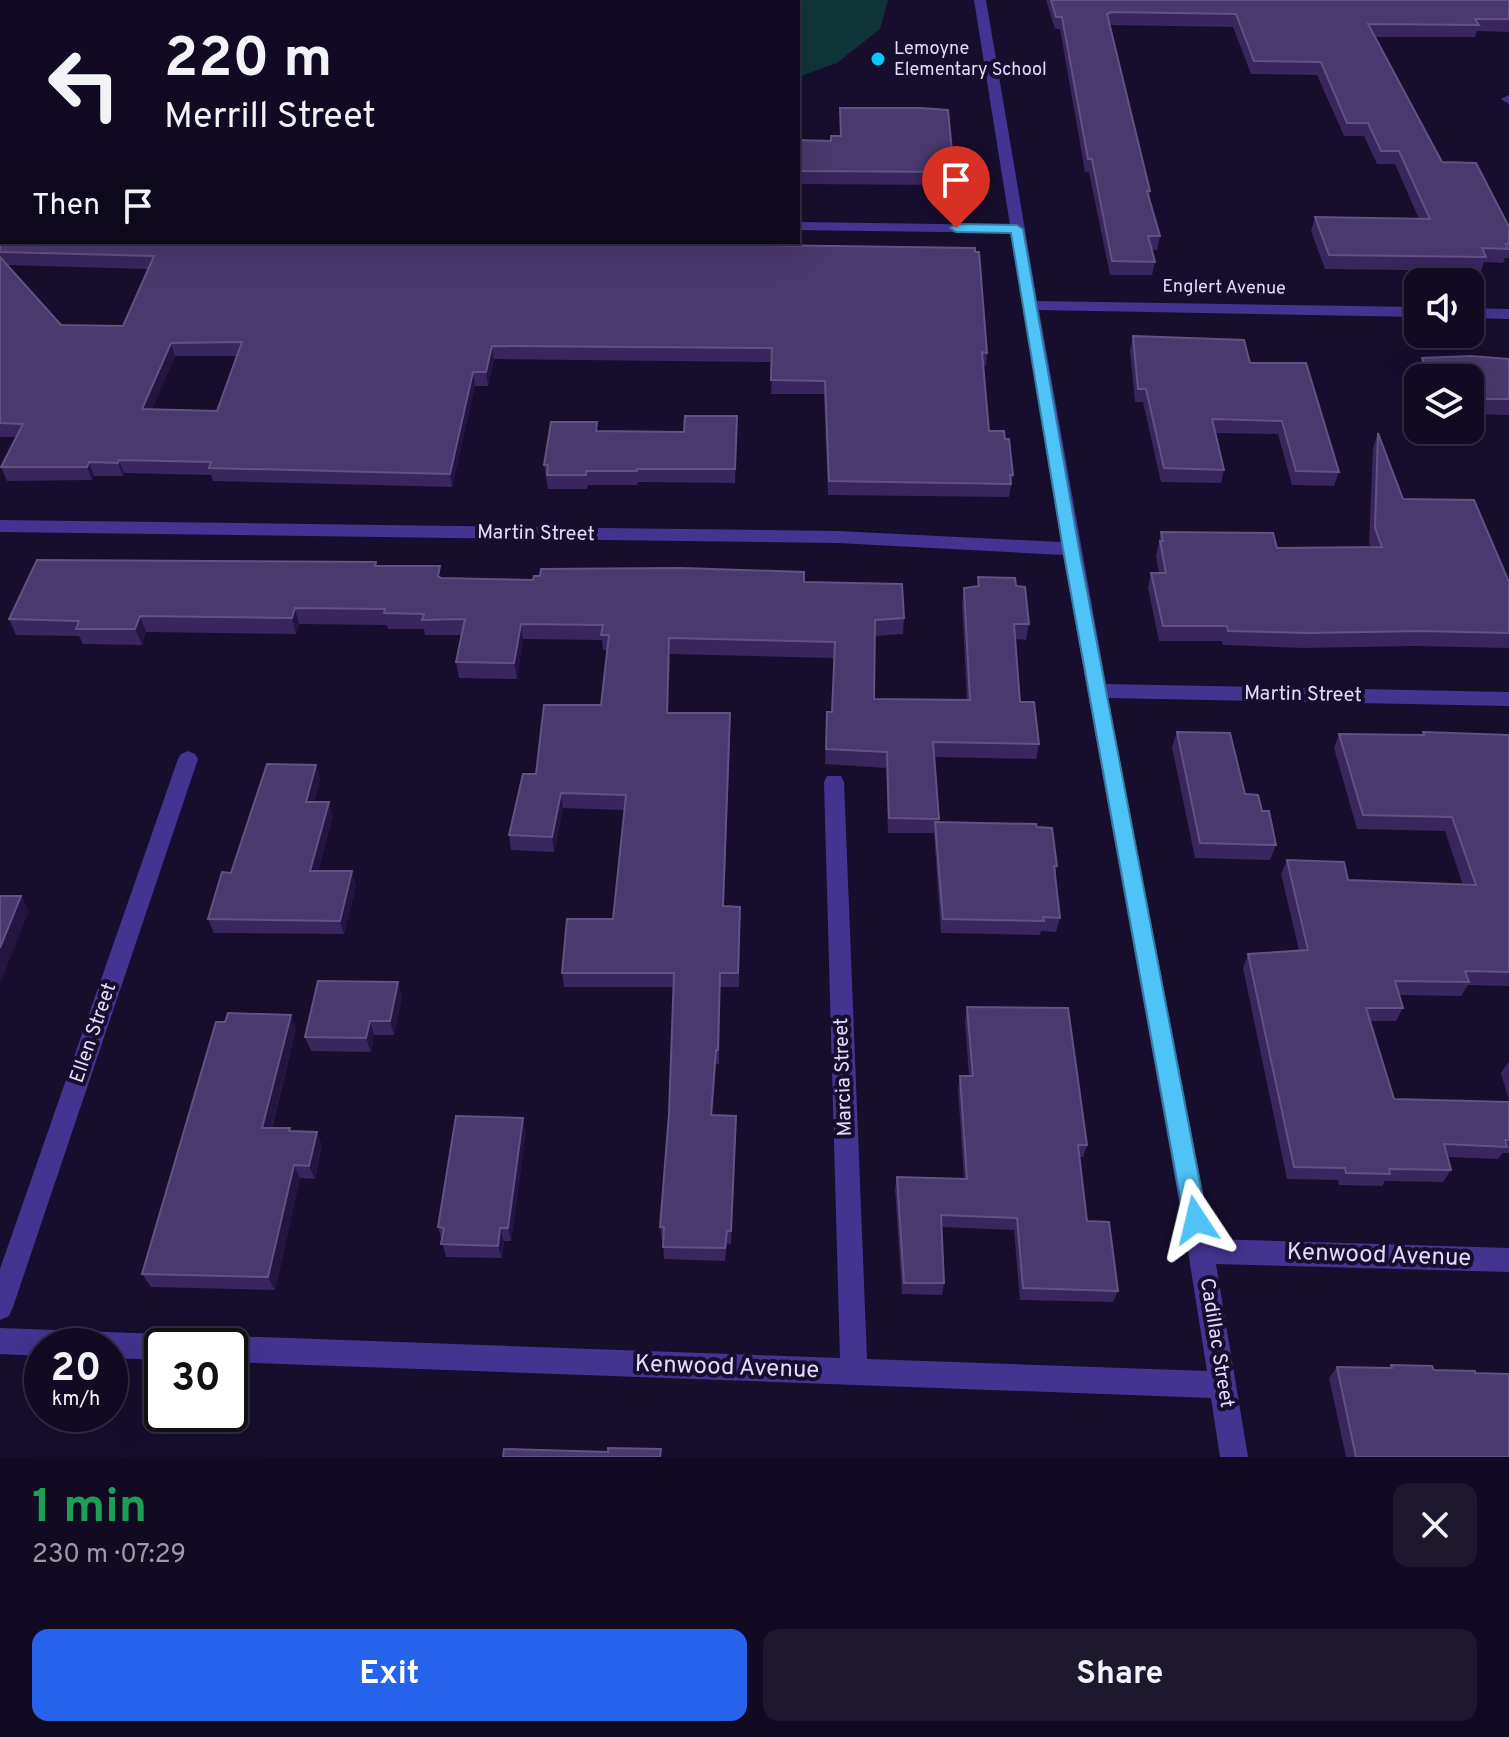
<!DOCTYPE html>
<html lang="en">
<head>
<meta charset="utf-8">
<style>
  :root { --surface:#110a22; --page:#1e182f; --text:#f1f3f6; --muted:#9c9aa5; --line:#302b40; --accent:#2563eb }
  body { margin:0; font-family:Overpass,sans-serif; background:var(--page); color:var(--text); height:100vh; display:flex; flex-direction:column; font-size:30px; white-space:nowrap }
  * { box-sizing:border-box; margin:0 }
  p { font-size:26px; color:var(--muted) }
  .icon { flex:none; width:44px; height:44px; fill:none; stroke:currentColor; stroke-width:2; stroke-linecap:round; stroke-linejoin:round }
  .map { position:relative; height:1457px; overflow:hidden }
  .panel { display:flex; flex-direction:column; background:var(--surface); flex:1 }
  .panel>* { flex:none }
  .banner { position:absolute; left:0px; top:0px; width:800px; height:244px; box-shadow:0 8px 32px #0002,0 0 0 2px var(--line); background:#110a22; color:var(--text); overflow:hidden }
  .tools { position:absolute; left:1404px; top:268px; display:grid; gap:16px }
  .tools a { display:grid; place-items:center; width:80px; height:80px; border-radius:16px; background:var(--surface); box-shadow:0 8px 32px #0002,0 0 0 2px var(--line); font-size:40px }
  .speed { position:absolute; left:24px; top:1328px; display:flex; gap:16px; font-size:40px; font-weight:700; text-align:center }
  .speed>* { display:grid; place-content:center; width:104px; height:104px; border-radius:50%; background:var(--surface); box-shadow:0 8px 32px #0002,0 0 0 2px var(--line); line-height:1 }
  .speed small { font-size:20px; font-weight:400 }
  .speed .limit { border:4px solid #111; border-radius:12px; background:#fff; color:#111 }
  .pin { position:absolute; display:grid; place-items:center; width:68px; height:68px; color:#fff; margin:-82px -34px; border-radius:50% 50% 50% 0; rotate:-45deg; box-shadow:0 0 8px #0007 }
  .pin .icon { rotate:45deg }
  .me { position:absolute; width:88px; margin:-44px; rotate:350deg; stroke-linejoin:round; filter:drop-shadow(0 0 6px #0008) }
  .turn { display:flex; align-items:center; gap:28px; height:168px; padding:0 32px; font-size:36px }
  .turn .icon { width:104px; height:104px; stroke-width:2.5 }
  .turn b { display:block; font-size:56px; line-height:68px }
  .then { display:flex; align-items:center; height:76px; padding:0 32px; background:#0003; gap:16px; font-size:30px }
  .round { display:grid; place-items:center; flex:none; width:84px; height:84px; border-radius:16px; background:var(--page) }
  .summary { display:flex; align-items:center; justify-content:space-between; height:136px; padding:0 32px }
  h1 { font-size:48px; font-weight:700; line-height:60px; color:#1e9e55 }
  .primary-button { display:flex; gap:16px; margin-top:auto; padding:16px 32px }
  .primary-button a { flex:1; height:92px; border-radius:16px; background:var(--accent); color:#fff; font-size:32px; font-weight:700; line-height:92px; text-align:center }
  .primary-button a+a { background:var(--page); color:var(--text) }
  .map>svg:first-child { display:block }
  .green { fill:#103438 }
  .lines { fill:none; stroke-linecap:round; stroke-linejoin:round }
  .street { fill:#433491; fill-rule:evenodd }
  .secondary { fill:#8771ff; fill-rule:evenodd }
  .wall { fill:#38265c; fill-rule:evenodd }
  .shaded-wall { fill:#231442 }
  .building { fill:#4a396e; stroke:#625284; stroke-width:2; fill-rule:evenodd }
  .route { fill:#4fc3f7; stroke:#337fa1; stroke-width:2 }
  .poi-dot { fill:#06c7ff; stroke:#170e2d; stroke-width:3 }
  .labels { text-anchor:middle; dominant-baseline:central; stroke-width:8; stroke-linejoin:round; paint-order:stroke }
  .far-poi-label { font-size:18px; fill:#e3daff; stroke:#170e2d; text-anchor:start }
  .far-street-label { font-size:18px; fill:#e3daff; stroke:#170e2d }
  .street-label { font-size:20px; fill:#e3daff; stroke:#170e2d }
  .near-street-label { font-size:24px; fill:#e3daff; stroke:#170e2d }
</style>
</head>
<body>
<div class="map">
<svg width="1509" height="1457" viewBox="0 0 1509 1457">
  <rect width="100%" height="100%" fill="#170e2d"/>
  <!-- green -->
  <path class="green" d="M651,0H888L880,29L837,63L798,77V2Z"/>
  <g class="lines">
    <!-- street -->
    <path class="street" d="M974,0H986L1037,301L1418,307V317L1039,310L1106,684L1509,692V706L1108,698L1212,1239L1509,1248V1272L1216,1264L1248,1457H1220L1211,1398L230,1362V1346H218L221,1340L230,1336L840,1358L824,782L827,776H841L844,782L867,1359L1207,1371L1188,1251L1063,555L838,543L0,532V520L838,531L1061,542L1011,233L798,230V222L1010,225Z
      M1509,95V104L1501,99Z
      M0,210H2V218H0Z
      M1470,308L1509,309V319L1470,318Z
      M188,751L195,754L198,759L13,1307L9,1316L0,1320V1269L178,759L181,754Z
      M0,1328L162,1334L171,1338L175,1346H162V1360L110,1358V1346H42V1356L0,1354Z"/>
    <!-- secondary -->
    <path class="secondary" d="M125,0H138L124,2Z
      M0,152H2L0,162Z"/>
  </g>
  <!-- wall -->
  <path class="wall" d="M1046,0H1509V32L1477,31L1475,37H1375L1442,162L1509,227V258H1505L1503,263L1484,262L1481,271L1325,269L1311,231L1315,217L1419,219L1395,164H1377L1364,136H1344L1317,75L1251,74L1233,27L1110,25L1150,191L1149,198L1160,236L1157,250H1151L1155,262L1152,275H1110L1089,172H1085L1060,29H1055Z
    M840,108L954,172L952,185L798,184V140L831,141L840,136Z
    M0,236L259,242L987,353L986,366H983L989,431L1013,475L1009,497L828,495L824,394H771L772,362L494,359L488,386H475L452,487L213,481L211,475L124,473L123,476H94L92,480L7,481L1,467L16,437H0ZM7,265L148,269L123,326L61,325ZM175,356H237L217,411L152,409Z
    M1133,336L1250,363L1339,472L1334,486L1292,485L1278,434L1216,433L1224,470L1221,483L1161,482L1143,402H1135L1130,350Z
    M1422,358L1509,359V415L1470,414V378H1419L1417,373Z
    M737,416L735,483L638,482L637,485H588L587,489H548L544,465L598,431L684,432Z
    M1378,433L1403,499L1509,582V648L1415,646L1303,648L1223,645L1222,641H1159L1148,588L1151,573H1159L1156,556L1161,532L1277,548L1371,547L1369,543L1373,448Z
    M376,562L377,566L443,578L804,582L904,618L903,634L875,636L874,699L967,700L962,604L964,588L977,586L978,577L1016,586L1029,624L1026,640L1015,639L1020,702L1039,744L1036,759L935,757L939,822L1057,866L1055,875L1060,918L1056,932L1041,931L1040,935L941,933L934,833H888L886,768L825,764L827,712H832L834,658L670,654L668,713L730,728L724,906L740,907L739,987H720L719,1064H716L713,1115L736,1130L731,1244H727L725,1261L664,1259L663,1240H662L660,1227L669,1114L674,987H564L562,973L613,919L624,810L563,808L554,852L511,850L509,835L536,774L601,705L608,650H603L602,640L523,639L517,679L459,678L456,662L462,635H425L424,629H388L387,625L299,624L296,634L146,632L142,645L83,644L79,636L16,635L9,619Z
    M1177,732L1262,811L1276,845L1270,860L1195,858L1172,747Z
    M1423,732L1509,735V986L1468,985L1461,996L1399,995L1403,1008L1396,1021H1370L1394,1099L1509,1102V1153H1503L1498,1159L1447,1157L1451,1170L1443,1182L1385,1181L1382,1186L1339,1185L1338,1180L1287,1179L1243,968L1248,954L1299,950L1281,874L1287,860L1348,880L1463,885L1445,831L1357,829L1334,748L1339,734L1421,735Z
    M316,765L320,779L314,802L333,816L318,871L356,885L344,934L214,933L208,919L231,873Z
    M398,982L402,997L394,1035H374L371,1052L311,1051L305,1037Z
    M967,1007L1087,1145L1083,1157H1079L1087,1221L1118,1291L1113,1302L1020,1300L1014,1230L942,1227L944,1283L942,1295L902,1294L895,1189L897,1177L964,1179L958,1089L960,1076H969L965,1020Z
    M296,1029L272,1128H290L291,1131L322,1145L315,1179L300,1178L275,1290L151,1287L142,1274Z
    M1509,1061V1101L1501,1073Z
    M526,1131L511,1241H504L502,1258L446,1257L438,1227Z
    M1391,1365L1434,1370L1509,1457H1346L1329,1378L1337,1367L1389,1368Z"/>
  <!-- shaded-wall -->
  <path class="shaded-wall" d="M54,0H67L65,2H53Z
    M436,0H447V2H435Z
    M2,58V73L0,75V60Z
    M171,343L175,356L146,423L142,409Z
    M492,346L494,359L488,386L486,372Z
    M473,372L475,386L452,487L450,474Z
    M119,460L124,473L123,476L118,463Z
    M89,462L94,476L92,480L87,467Z
    M295,608L299,624L296,634L292,618Z
    M140,616L146,632L142,645L135,629Z
    M521,624L523,639L517,679L514,663Z
    M669,638L670,654L668,729L667,713Z
    M730,713V728L723,921V906Z
    M316,765L320,779L310,816L306,802Z
    M561,793L563,808L554,852L552,837Z
    M329,802L333,816L315,885L310,871Z
    M352,871L356,885L344,934L340,921Z
    M21,896L29,911L0,984V948Z
    M398,982L402,997L394,1035L390,1021Z
    M291,1015L296,1029L268,1141L262,1128Z
    M370,1021L374,1035L371,1052L366,1038Z
    M716,1050V1064L712,1129L711,1115Z
    M736,1116V1130L731,1244V1231Z
    M523,1118L526,1131L511,1241L508,1228Z
    M317,1132L322,1145L315,1179L309,1166Z
    M294,1165L300,1178L275,1290L268,1277Z
    M500,1228L504,1241L502,1258L498,1246Z"/>
  <!-- building -->
  <path class="building" d="M0,0H54L53,2H2V58L0,60Z
    M361,0H436L435,2H360Z
    M1051,0H1509V19H1475L1479,25L1368,24L1442,162L1476,163L1509,227V244H1506L1508,249L1482,248L1486,257L1329,255L1315,217L1430,219L1399,151H1381L1368,123H1347L1321,62L1254,61L1236,14L1111,12L1107,14L1150,191H1147L1160,236H1148L1155,262L1112,261L1092,159H1088L1062,17H1056Z
    M840,108H920L948,110L954,172L798,171V140L831,141V136H841Z
    M2,232V242L343,243V242H541L975,248V252H979L987,353L982,352L989,431H1004L1005,439H1009L1013,475H1010L1011,484L829,481L825,381L771,380L772,348L492,346L486,372H473L450,474L209,468L211,462L119,460L118,463L89,462L87,467H1L23,424L0,423V257L61,325L123,326L154,256L0,252V236ZM242,342L217,411L142,409L171,343Z
    M1133,336L1244,340L1250,363H1306L1339,472L1296,471L1282,421L1212,419L1224,470L1164,468L1146,389H1138Z
    M1471,356L1509,359V399H1470V378H1431L1422,358Z
    M685,416H737L735,469H637V471H586V475H547L548,465H544L551,422H597L596,431L684,432Z
    M1378,433L1403,499L1474,500L1509,582V633L1421,631L1308,633L1228,631L1227,626H1163L1151,573H1166L1160,541H1163L1161,532L1273,533L1277,548L1382,547L1375,528Z
    M37,560L376,562L375,566H440L438,576L441,578L533,580L534,576H540L541,569L682,568L804,572V582L902,584L904,618L875,620L874,699L970,700L964,588L979,586L978,577L1015,578L1016,586L1025,587L1029,624H1014L1020,702H1034L1039,744L933,742L939,819L889,818L887,752L826,749L827,712H832L835,642L669,638L667,713H730L723,906L740,907L738,973H720L718,1050H716L711,1115L736,1116L731,1231H727L725,1248L663,1247L664,1227H660L669,1114L674,973H562L567,919H613L626,795L561,793L552,837L509,835L523,774H536L544,705H601L609,635H601L603,625L521,624L514,663L456,662L465,619L422,620L424,614L384,613L385,609L295,608L292,618L140,616L135,629H76L79,621L9,619Z
    M1177,732L1230,733L1245,794L1258,795L1262,811H1269L1276,845L1200,843Z
    M1423,732L1509,735V972L1465,971L1469,982L1395,981L1403,1008H1366L1394,1099L1509,1102V1140H1505L1507,1147L1444,1144L1451,1170L1389,1169L1390,1174L1346,1173L1345,1168L1294,1167L1248,954L1308,950L1287,860L1344,862L1348,880L1476,885L1452,817L1363,815L1339,734L1424,735Z
    M267,764L316,765L306,802H329L310,871H352L340,921L208,919L222,872L231,873Z
    M935,822L1036,824L1037,827L1052,828L1057,866H1054L1060,918L1043,917L1044,921L943,919Z
    M0,896H21L0,948Z
    M318,981L398,982L390,1021H370L366,1038L305,1037Z
    M967,1007L1068,1008L1087,1145H1078L1087,1221L1109,1222L1118,1291L1023,1288L1017,1218L941,1215L944,1283H904L897,1177L967,1179L960,1076H973Z
    M228,1013L291,1015L262,1128H290L289,1131L317,1132L309,1166L294,1165L268,1277L142,1274L216,1022H225Z
    M456,1116L523,1118L508,1228H500L498,1246L441,1244L444,1228L438,1227Z
    M1391,1365L1432,1366L1434,1370L1475,1371V1373L1509,1374V1457H1356L1337,1367L1392,1368Z
    M608,1448L661,1449L660,1457H503L504,1449L608,1452Z"/>
  <!-- route -->
  <path class="route" d="M1017,225L1023,229L1079,549L1207,1220L1204,1228L1196,1231L1187,1228L1184,1220L1063,549L1011,233L956,232L950,228L956,224Z"/>
  <!-- markers -->
  <circle class="poi-dot" cx="878" cy="59" r="8"/>
  <g class="labels">
    <!-- far-poi labels -->
    <g class="far-poi-label">
      <text x="894" y="49">Lemoyne<tspan x="894" dy="21">Elementary School</tspan></text>
    </g>
    <!-- far-street labels -->
    <g class="far-street-label">
      <text transform="translate(1224 288) rotate(1)">Englert Avenue</text>
    </g>
    <!-- street labels -->
    <g class="street-label">
      <text transform="translate(536 534) rotate(1)">Martin Street</text>
      <text transform="translate(1303 695) rotate(1)">Martin Street</text>
      <text transform="translate(94 1033) rotate(-71)">Ellen Street</text>
      <text transform="translate(844 1077) rotate(-92)">Marcia Street</text>
      <text transform="translate(1216 1343) rotate(81)">Cadillac Street</text>
    </g>
    <!-- near-street labels -->
    <g class="near-street-label">
      <text transform="translate(1379 1256) rotate(2)">Kenwood Avenue</text>
      <text transform="translate(727 1368) rotate(2)">Kenwood Avenue</text>
    </g>
  </g>
</svg>
<div class="tools">
<a><svg class="icon" aria-label="sound" viewBox="0 0 24 24"><path d="M4 9h4l5-4v14l-5-4H4zM17 9q2 3 0 6"/></svg></a>
<a><svg class="icon" aria-label="layers" viewBox="0 0 24 24"><path d="M12 4l9 5-9 5-9-5zM3 14l9 5 9-5"/></svg></a>
</div>
<div class="speed"><div>20<small>km/h</small></div><div class="limit">30</div></div>
<div class="pin" style="left:956px;top:228px;background:#d93025"><svg class="icon" aria-label="arrive" viewBox="0 0 24 24"><path d="M6 21V4h12l-3 4 3 4H6"/></svg></div>
<svg class="me" style="left:1196px;top:1220px" viewBox="-20 -20 40 40"><path d="M0-17L14 15 0 8-14 15z" fill="#4fc3f7" stroke="#fff" stroke-width="4"/></svg>
<div class="banner">
<div class="turn"><svg class="icon" aria-label="left" viewBox="0 0 24 24"><path d="M17 20v-9H6M10 6l-5 5 5 5"/></svg><div><b>220 m</b>Merrill Street</div></div>
<div class="then">Then<svg class="icon" aria-label="arrive" viewBox="0 0 24 24"><path d="M6 21V4h12l-3 4 3 4H6"/></svg></div>
</div>
</div>
<section class="panel">
<div class="summary"><div><h1>1 min</h1><p>230 m · 07:29</p></div><a class="round"><svg class="icon" aria-label="close" viewBox="0 0 24 24"><path d="M6 6l12 12M18 6L6 18"/></svg></a></div>
<div class="primary-button"><a>Exit</a><a>Share</a></div>
</section>
</body>
</html>
